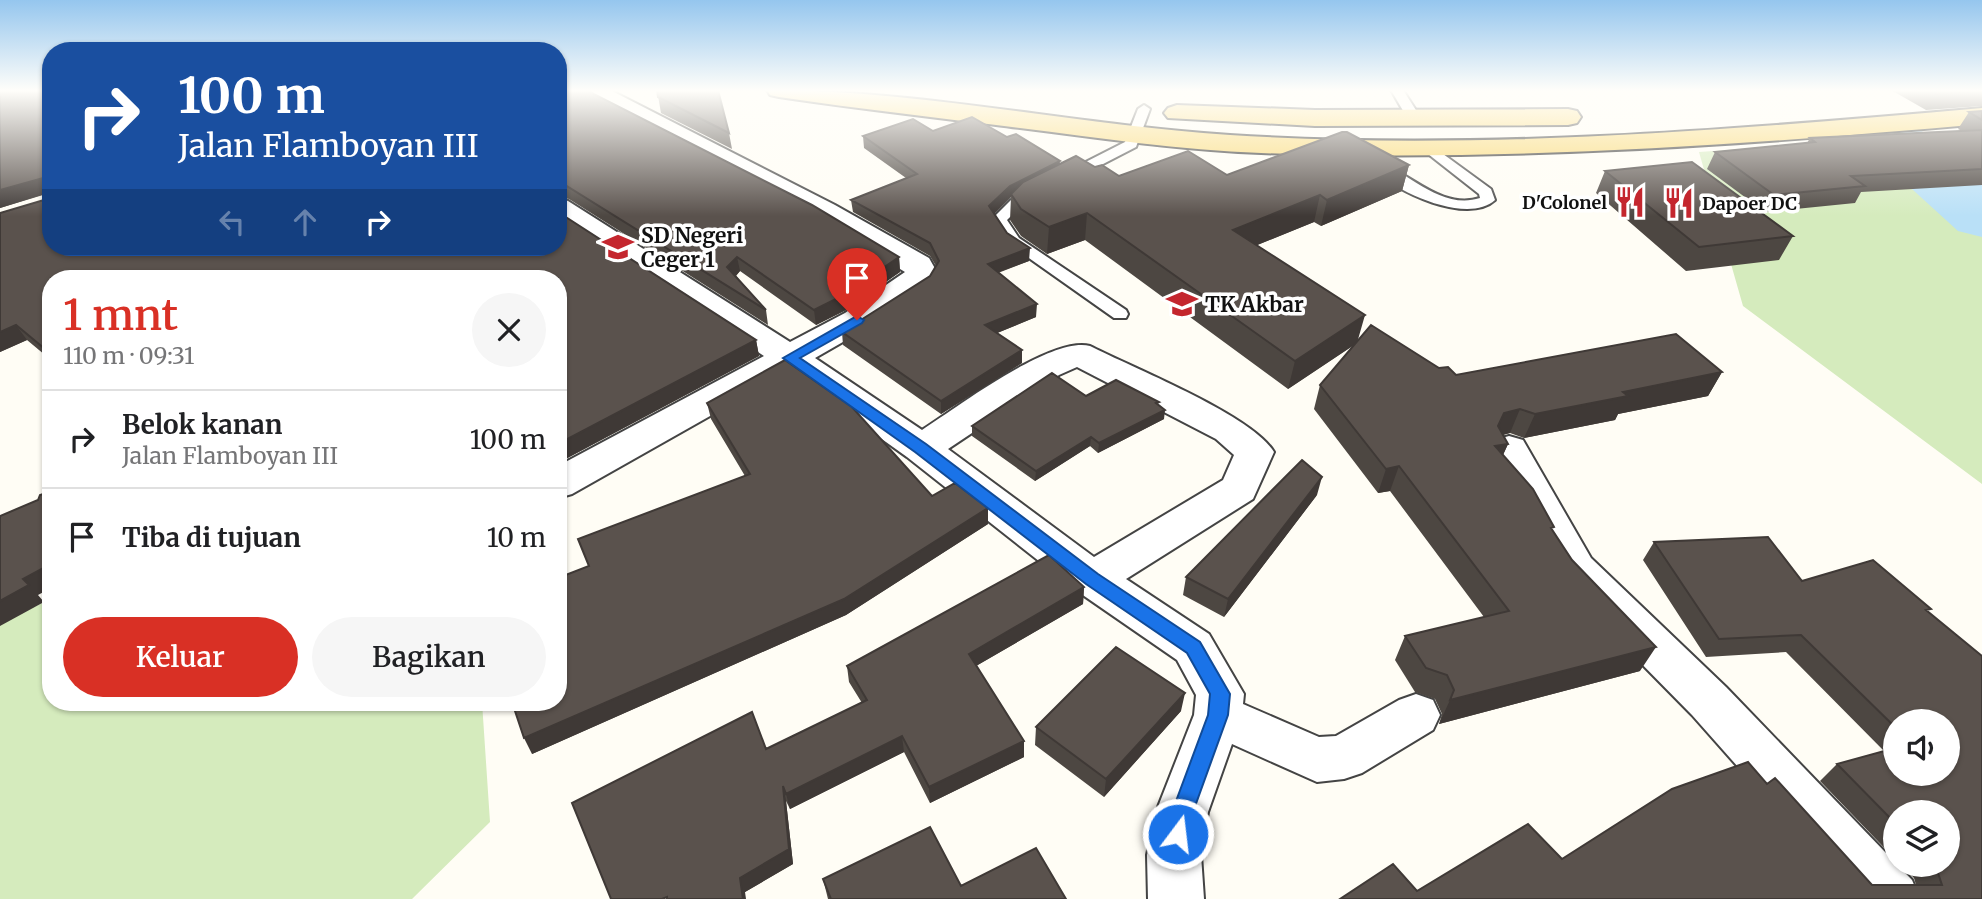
<!DOCTYPE html>
<html lang="id">
<head>
<meta charset="utf-8">
<style>
  :root { --surface:#fff; --page:#f6f6f6; --text:#202124; --muted:#757577; --line:#e0e0e0; --accent:#d93025 }
  body { margin:0; font-family:Merriweather,serif; background:var(--page); color:var(--text); height:100vh; display:flex; flex-direction:column; font-size:26px; white-space:nowrap }
  * { box-sizing:border-box; margin:0 }
  p { font-size:23px; color:var(--muted) }
  .icon { flex:none; width:38px; height:38px; fill:none; stroke:currentColor; stroke-width:2; stroke-linecap:round; stroke-linejoin:round }
  .map { position:relative; flex:1; overflow:hidden }
  .side { position:absolute; left:42px; top:270px; width:525px; height:441px; display:flex; flex-direction:column; background:var(--surface); border-radius:28px; box-shadow:0 2px 5px #0004 }
  .side>* { flex:none }
  .guide { position:absolute; left:42px; top:42px; width:525px; height:214px; border-radius:28px; box-shadow:0 2px 5px #0004; background:#1a4fa0; color:#fff; overflow:hidden }
  .tools { position:absolute; left:1883px; top:709px; display:grid; gap:14px }
  .tools a { display:grid; place-items:center; width:77px; height:77px; border-radius:50%; background:var(--surface); box-shadow:0 2px 5px #0004; font-size:35px }
  .pin { position:absolute; display:grid; place-items:center; width:60px; height:60px; color:#fff; margin:-72px -30px; border-radius:50% 50% 50% 0; rotate:-45deg; box-shadow:0 0 7px #0007 }
  .pin .icon { rotate:45deg }
  .me { position:absolute; width:77px; margin:-38px; rotate:15deg; stroke-linejoin:round; filter:drop-shadow(0 0 5px #0008) }
  .turn { display:flex; align-items:center; gap:24px; height:147px; padding:0 21px; font-size:32px }
  .turn .icon { width:91px; height:91px; stroke-width:2.5 }
  .turn b { display:block; font-size:49px; line-height:60px }
  .lanes { display:flex; align-items:center; height:66px; padding:0 21px; background:#0003; justify-content:center; gap:35px; direction:ltr }
  .lanes .off { opacity:.35 }
  .round { display:grid; place-items:center; flex:none; width:74px; height:74px; border-radius:37px; background:var(--page) }
  .head { display:flex; align-items:center; justify-content:space-between; height:119px; padding:0 21px }
  h1 { font-size:42px; font-weight:600; line-height:52px; color:var(--accent) }
  .primary-button { display:flex; gap:14px; margin-top:auto; padding:14px 21px }
  .primary-button a { flex:1; height:80px; border-radius:42px; background:var(--accent); color:#fff; font-size:28px; font-weight:600; line-height:80px; text-align:center }
  .primary-button a+a { background:var(--page); color:var(--text) }
  ul { padding:0; list-style:none }
  li { display:flex; align-items:center; gap:21px; height:98px; padding:0 21px; border-top:2px solid var(--line) }
  li div { flex:1 }
  li b { display:block; font-size:26px }
  li em { font-style:normal }
  .map>svg:first-child { display:block }
  .green { fill:#d5ebbd }
  .lines { fill:none; stroke-linecap:round; stroke-linejoin:round }
  .river { fill:#b9e0f7; fill-rule:evenodd }
  .lane-casing { stroke:#444; stroke-width:4 }
  .street-casing { stroke:#444; stroke-width:4 }
  .primary-casing { stroke:#222; stroke-width:4 }
  .lane { fill:#fff; fill-rule:evenodd }
  .street { fill:#fff; fill-rule:evenodd }
  .primary { fill:#f9d66b; fill-rule:evenodd }
  .wall { fill:#4d4742; fill-rule:evenodd }
  .shaded-wall { fill:#3f3936 }
  .building { fill:#5a524d; stroke:#3f3936; stroke-width:2 }
  .route { fill:#1a73e8; stroke:#114b97; stroke-width:2 }
  .labels { text-anchor:middle; dominant-baseline:central; stroke-width:7; stroke-linejoin:round; paint-order:stroke }
  .far-poi-label { font-size:18px; font-weight:bold; fill:#111; stroke:#fff; text-anchor:end }
  .poi-label { font-size:21px; font-weight:bold; fill:#111; stroke:#fff; text-anchor:start }
</style>
</head>
<body>
<div class="map">
<svg width="1982" height="899" viewBox="0 0 1982 899">
  <rect width="100%" height="100%" fill="#fffdf5"/>
  <!-- green -->
  <path class="green" d="M1943,135L1982,161V484L1743,306L1699,152Z
    M51,599V702H482L490,822L412,899H0V623Z"/>
  <g class="lines">
    <!-- river -->
    <path class="river" d="M1889,116L1911,122L1982,181V237L1958,231L1867,148L1858,135L1867,122Z"/>
    <defs>
      <path id="lane" d="M1391,90H1403L1421,118L1419,121H1409Z
        M1144,105L1150,109L1136,147L1074,179H1064V173L1125,142L1138,109Z
        M1428,143L1491,189L1495,200C1468,225 1395,192 1374,169L1376,166C1401,161 1436,212 1480,198L1479,194L1423,150V144Z
        M1033,190L1040,194C1031,204 1017,210 1007,220L1019,238L1126,310L1128,314L1126,318H1114L1009,244L992,219L1011,200Z"/>
      <path id="street" d="M579,90H610L835,205L929,258L937,272L929,287L869,327L815,358L922,430C958,407 1051,336 1090,346C1133,368 1252,415 1274,452L1253,499L1126,579L1209,634L1244,694L1243,704L1319,737L1336,736L1399,700L1416,694L1433,700L1440,715L1433,730L1362,773L1344,779L1317,782L1232,744L1208,812L1201,855L1204,899H1148L1147,855L1156,812L1194,715L1196,695L1177,660L1077,591L907,457L788,372L572,494L558,498V466L764,356L558,220V198L568,201L790,342L845,313L905,272L815,217L582,95ZM1077,367L1216,439L1234,455L1223,480L1094,557L948,449L1059,375Z
        M1509,436L1523,440L1591,558L1726,687L1912,880L1920,899H1855L1692,715L1561,582L1490,449L1495,440Z"/>
      <path id="primary" d="M767,90C922,90 1075,125 1230,135C1480,151 1733,130 1982,108V124C1742,145 1502,162 1261,153C1180,150 1100,138 1020,128C940,118 859,109 779,97L770,95Z
        M1177,105L1315,110L1568,109L1577,111L1581,117L1577,123L1568,125L1315,126L1168,118L1164,113L1168,108Z"/>
    </defs>
    <!-- lane casing -->
    <use href="#lane" class="lane-casing"/>
    <!-- street casing -->
    <use href="#street" class="street-casing"/>
    <!-- primary casing -->
    <use href="#primary" class="primary-casing"/>
    <!-- lane -->
    <use href="#lane" class="lane"/>
    <!-- street -->
    <use href="#street" class="street"/>
    <!-- primary -->
    <use href="#primary" class="primary"/>
  </g>
  <!-- wall -->
  <path class="wall" d="M0,90H51V247H558V212L756,340L759,356L558,463V278H51V360L27,340L0,352V213L44,200L43,195L0,208Z
    M558,90L899,257L900,272L844,311L816,325L740,271L736,276L766,310L768,325L569,199L558,196Z
    M657,90L729,133L732,149L661,113Z
    M1891,90H1982V106L1926,110Z
    M1982,111V185L1861,192L1855,203L1765,212L1707,169L1715,152L1807,143L1810,138L1962,131L1958,129L1969,112Z
    M933,131L1007,137L1060,164L1095,167L1119,176L1227,175L1409,165L1402,191L1321,226L1314,222L1257,245L1358,341L1456,375L1722,372L1708,396L1618,414L1615,420L1524,438L1510,433L1503,435L1508,444L1503,455L1552,530L1640,671L1439,724L1442,714L1435,699L1415,692L1395,660L1405,636L1484,617L1390,491L1378,493L1314,409L1320,385L1354,345L1288,389L1085,240L1047,254L1021,236L1010,220L1011,197L994,214L1007,233L1029,261L998,273L1036,317L997,333L1022,350V363L941,414L843,345L842,332L930,276L936,266L930,256L853,212L851,200L906,178L864,148L863,136Z
    M1605,171L1793,236L1779,260L1686,271L1596,193Z
    M1086,396L1159,402L1158,405L1164,419L1098,453L1090,446L1035,481L972,436V426Z
    M707,403L932,496L988,524L846,615L532,754L588,566L745,476L711,419Z
    M1317,495L1224,617L1183,595L1186,577Z
    M1654,542L1928,612L1982,899L1417,891L1562,859L1767,784L1872,885H1916L1914,878L1901,864H1948L1895,812V859L1820,781L1837,764L1884,751L1786,652L1706,657L1643,560ZM1895,721L1948,774H1895Z
    M1084,587L1083,604L976,666L1024,741V757L930,803L904,752L790,809L786,801L793,864L745,892L611,899L766,749L862,703L849,682L847,666Z
    M1181,711L1104,797L1035,745L1036,727Z
    M823,879L961,886L1066,899H828Z"/>
  <!-- shaded-wall -->
  <path class="shaded-wall" d="M1060,161L1059,172L1011,194V197L989,219V206L1010,186Z
    M1409,165L1402,191L1321,226L1327,200Z
    M43,178L51,192L0,208V190Z
    M1320,195L1314,222L1228,257L1233,230Z
    M1087,213L1085,240L1047,254L1049,227Z
    M1030,248L1029,261L988,276V264Z
    M737,257L740,271L730,282L727,267Z
    M899,257L900,272L844,311L816,325L814,310Z
    M1037,304L1036,317L985,338V325Z
    M1365,315L1357,343L1288,389L1295,361Z
    M16,325L27,340L0,352V332Z
    M756,340L759,356L558,463V444Z
    M1022,350V363L941,414V401Z
    M1722,372L1708,396L1618,414L1615,420L1524,438L1535,414L1623,392Z
    M1520,409L1510,433L1494,437L1498,426L1504,413Z
    M1165,410L1164,419L1098,453L1099,443Z
    M1091,437L1090,446L1035,481L1036,471Z
    M1508,444L1497,468L1495,446Z
    M1399,466L1390,491L1378,493L1386,469Z
    M1322,477L1317,495L1224,617L1228,599Z
    M988,508V524L846,615L532,754L524,738Z
    M51,564V588L38,595L44,602L0,626V601L23,579Z
    M1084,587L1083,604L969,670V654Z
    M1656,647L1640,671L1439,724L1450,700Z
    M1185,693L1181,711L1104,797L1106,779Z
    M902,736L904,752L790,809L786,794Z
    M1024,741V757L930,803L929,787Z
    M783,786L786,801L793,864L745,892L746,899H743L740,878Z"/>
  <!-- building -->
  <path class="building" d="M0,90H51V247H558V212L756,340L558,444V278H51V354L16,325L0,332V213L44,200L43,178L0,190Z
    M558,90H586L812,205L899,257L842,296L814,310L737,257L727,267L766,310L565,185L558,183Z
    M657,90H718L729,133L658,97Z
    M1928,90H1982V91L1936,94Z
    M1982,111V120L1969,112Z
    M972,117L1007,137L1016,134L1060,161L1010,186L989,206L1007,233L1030,248L988,264L1037,304L985,325L1022,350L941,401L842,332L930,276L939,261L930,243L851,200L917,174L863,136L913,119L933,131Z
    M1982,130V169L1851,176L1865,186L1774,195L1715,152L1815,142L1810,138Z
    M1342,132H1347L1409,165L1327,200L1320,195L1233,230L1365,315L1295,361L1087,213L1049,227L1021,209L1011,194L1023,182L1076,156L1095,167L1102,165L1119,176L1188,151L1227,175Z
    M1692,162L1793,236L1699,247L1605,171Z
    M1371,325L1439,368L1448,367L1456,375L1676,334L1722,372L1623,392L1628,396L1535,414L1520,409L1504,413L1498,426L1508,444L1495,446L1533,489L1554,527L1551,528L1572,560L1656,647L1450,700L1454,690L1447,675L1426,668L1405,636L1509,611L1399,466L1386,469L1320,385Z
    M785,360L852,407L932,496L955,483L988,508L844,599L524,738L512,702H558V578L589,566L578,539L750,474L707,403Z
    M1052,373L1086,396L1116,380L1159,402L1156,403L1165,410L1099,443L1091,437L1036,471L972,426Z
    M1302,460L1322,477L1228,599L1186,577Z
    M49,492L51,496V564L23,579L29,585L0,601V516L38,500L40,495Z
    M1768,537L1802,581L1873,560L1931,609L1926,610L1982,656V899H1340L1393,864L1417,891L1528,824L1562,859L1672,789L1748,762L1767,784L1775,778L1872,885H1942L1935,864H1948V812H1895V823L1837,764L1895,748V774H1948V721H1895V727L1801,635L1719,639L1654,542Z
    M1049,555L1084,587L969,654L1024,741L929,787L902,736L786,794L783,786L789,849L740,878L743,899H667V897L662,899H611L572,803L752,712L766,749L867,700L847,666Z
    M1116,647L1185,693L1106,779L1036,727Z
    M930,827L961,886L1036,848L1066,899H831L823,879Z"/>
  <!-- sky -->
  <linearGradient id="sky" x2="0" y2="1"><stop stop-color="#95c6ee"/><stop offset="0.42" stop-color="#fffefa"/><stop offset="1" stop-color="#fffefa" stop-opacity="0"/></linearGradient>
  <rect width="1982" height="216" fill="url(#sky)"/>
  <!-- route -->
  <path class="route" d="M857,316L864,320L862,323L800,358L926,444L1098,574L1200,642L1230,694L1228,715L1193,812L1186,841L1178,844L1171,841L1167,834L1172,812L1208,715L1210,694L1187,653L1086,584L915,452L783,358Z"/>
  <!-- icons -->
  <defs>
    <symbol id="restaurant-bare" viewBox="-9 -9 18 18"><path d="M-5-6h1v4h1v-4h1v4h1v-4h1v5L-1.5 .5V6h-2V.5L-5-1ZM5-6V6H3V1.5H1.5Q1.5-4 5-6Z" fill="#c4262e" stroke="#fff" stroke-width="2.5" paint-order="stroke"/></symbol>
    <symbol id="school-bare" viewBox="-9 -9 18 18"><path d="M0-5L7-2L0 1L-7-2ZM-4 1L0 2.5L4 1V4Q0 6-4 4Z" fill="#c4262e" stroke="#fff" stroke-width="2.5" paint-order="stroke"/></symbol>
  </defs>
  <g fill-rule="evenodd">
    <use href="#restaurant-bare" x="1608" y="180" width="44" height="44"/>
    <use href="#restaurant-bare" x="1657" y="181" width="44" height="44"/>
    <use href="#school-bare" x="596" y="225" width="44" height="44"/>
    <use href="#school-bare" x="1160" y="282" width="44" height="44"/>
  </g>
  <g class="labels">
    <!-- far-poi labels -->
    <g class="far-poi-label">
      <text x="1607" y="202">D'Colonel</text>
      <text x="1702" y="203" text-anchor="start">Dapoer DC</text>
    </g>
    <!-- poi labels -->
    <g class="poi-label">
      <text x="641" y="235">SD Negeri<tspan x="641" dy="24">Ceger 1</tspan></text>
      <text x="1205" y="304">TK Akbar</text>
    </g>
  </g>
</svg>
<div class="tools">
<a><svg class="icon" aria-label="sound" viewBox="0 0 24 24"><path d="M4 9h4l5-4v14l-5-4H4zM17 9q2 3 0 6"/></svg></a>
<a><svg class="icon" aria-label="layers" viewBox="0 0 24 24"><path d="M12 4l9 5-9 5-9-5zM3 14l9 5 9-5"/></svg></a>
</div>
<div class="pin" style="left:857px;top:320px;background:#d93025"><svg class="icon" aria-label="arrive" viewBox="0 0 24 24"><path d="M6 21V4h12l-3 4 3 4H6"/></svg></div>
<svg class="me" style="left:1178px;top:834px" viewBox="-20 -20 40 40"><circle r="17" fill="#1a73e8" stroke="#fff" stroke-width="3"/><path d="M0-11L8 9 0 5-8 9z" fill="#fff"/></svg>
<div class="guide">
<div class="turn"><svg class="icon" aria-label="right" viewBox="0 0 24 24"><path d="M7 20v-9h11M14 6l5 5-5 5"/></svg><div><b>100 m</b>Jalan Flamboyan III</div></div>
<div class="lanes"><svg class="icon off" aria-label="left" viewBox="0 0 24 24"><path d="M17 20v-9H6M10 6l-5 5 5 5"/></svg><svg class="icon off" aria-label="ahead" viewBox="0 0 24 24"><path d="M12 20V5M6 11l6-6 6 6"/></svg><svg class="icon" aria-label="right" viewBox="0 0 24 24"><path d="M7 20v-9h11M14 6l5 5-5 5"/></svg></div>
</div>
<section class="side">
<div class="head"><div><h1>1 mnt</h1><p>110 m · 09:31</p></div><a class="round"><svg class="icon" aria-label="close" viewBox="0 0 24 24"><path d="M6 6l12 12M18 6L6 18"/></svg></a></div>
<ul>
<li><svg class="icon" aria-label="right" viewBox="0 0 24 24"><path d="M7 20v-9h11M14 6l5 5-5 5"/></svg><div><b>Belok kanan</b><p>Jalan Flamboyan III</p></div><em>100 m</em></li>
<li><svg class="icon" aria-label="arrive" viewBox="0 0 24 24"><path d="M6 21V4h12l-3 4 3 4H6"/></svg><div><b>Tiba di tujuan</b></div><em>10 m</em></li>
</ul>
<div class="primary-button"><a>Keluar</a><a>Bagikan</a></div>
</section>
</div>
</body>
</html>
